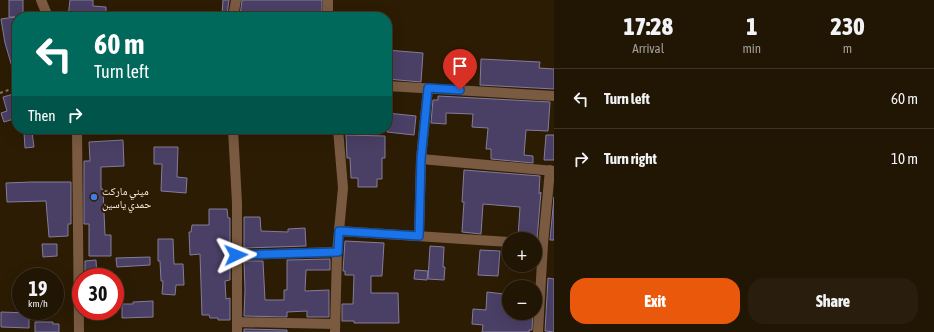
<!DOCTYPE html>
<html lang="en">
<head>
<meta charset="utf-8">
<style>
  :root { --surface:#211503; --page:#291e0d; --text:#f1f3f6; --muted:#a29f9a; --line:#3e3425; --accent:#ea580c }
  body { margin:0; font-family:"Asap Condensed","Noto Naskh Arabic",sans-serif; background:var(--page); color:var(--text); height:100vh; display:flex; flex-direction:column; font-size:15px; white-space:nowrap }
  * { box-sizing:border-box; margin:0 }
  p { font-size:13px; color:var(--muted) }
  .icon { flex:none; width:22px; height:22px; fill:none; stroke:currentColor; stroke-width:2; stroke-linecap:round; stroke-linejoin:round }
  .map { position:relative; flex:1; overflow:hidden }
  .panel { display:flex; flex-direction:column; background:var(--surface); width:380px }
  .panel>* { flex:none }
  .hud { position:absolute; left:12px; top:12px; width:380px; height:122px; border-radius:16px; box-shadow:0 4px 16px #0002,0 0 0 1px var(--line); background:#00695c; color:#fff; overflow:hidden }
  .tools { position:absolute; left:502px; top:232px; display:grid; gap:8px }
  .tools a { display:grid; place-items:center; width:40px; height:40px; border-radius:50%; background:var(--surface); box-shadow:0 4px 16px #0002,0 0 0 1px var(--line); font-size:20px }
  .speed { position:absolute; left:12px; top:268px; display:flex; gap:8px; font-size:20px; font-weight:700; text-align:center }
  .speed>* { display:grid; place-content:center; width:52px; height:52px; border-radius:50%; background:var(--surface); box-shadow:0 4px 16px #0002,0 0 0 1px var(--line); line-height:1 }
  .speed small { font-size:10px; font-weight:400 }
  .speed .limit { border:6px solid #d22; background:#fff; color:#111 }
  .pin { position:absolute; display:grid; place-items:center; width:34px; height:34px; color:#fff; margin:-41px -17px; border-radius:50% 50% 50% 0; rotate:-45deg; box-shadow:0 0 4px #0007 }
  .pin .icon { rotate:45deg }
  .me { position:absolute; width:44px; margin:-22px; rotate:88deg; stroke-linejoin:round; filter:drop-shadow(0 0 3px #0008) }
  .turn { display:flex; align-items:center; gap:14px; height:84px; padding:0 16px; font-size:18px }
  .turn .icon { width:52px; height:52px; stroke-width:2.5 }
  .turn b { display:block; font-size:28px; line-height:34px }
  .then { display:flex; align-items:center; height:38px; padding:0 16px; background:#0003; gap:8px; font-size:15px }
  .eta { display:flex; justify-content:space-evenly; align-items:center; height:68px; text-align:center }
  .eta b { font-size:24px; font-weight:800; line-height:28px }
  .action { display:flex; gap:8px; margin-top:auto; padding:8px 16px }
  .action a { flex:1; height:46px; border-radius:16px; background:var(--accent); color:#fff; font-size:16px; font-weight:800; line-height:46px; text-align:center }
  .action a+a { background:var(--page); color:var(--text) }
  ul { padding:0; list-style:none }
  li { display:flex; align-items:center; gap:12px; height:60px; padding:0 16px; border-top:1px solid var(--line) }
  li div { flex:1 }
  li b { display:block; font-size:15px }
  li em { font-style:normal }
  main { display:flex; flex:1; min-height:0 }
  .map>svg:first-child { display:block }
  .building { fill:#4a3f65; stroke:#847c9a }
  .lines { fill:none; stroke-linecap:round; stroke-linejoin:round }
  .path { stroke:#847662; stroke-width:2; stroke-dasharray:3 3; stroke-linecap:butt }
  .minor { stroke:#7a5a41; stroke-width:10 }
  .route-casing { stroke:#114b97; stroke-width:10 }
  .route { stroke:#1a73e8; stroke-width:7 }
  .shop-dot { fill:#3f7fe0; stroke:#2c1c04; stroke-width:1.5 }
  .labels { text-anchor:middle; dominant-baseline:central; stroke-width:4; stroke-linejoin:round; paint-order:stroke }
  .poi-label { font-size:11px; fill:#fdf2e4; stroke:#2c1c04; text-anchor:start }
</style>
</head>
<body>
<main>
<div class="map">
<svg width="554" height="332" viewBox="0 0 554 332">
  <rect width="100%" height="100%" fill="#2c1c04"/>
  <!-- building -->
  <path class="building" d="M9,0H23V17H17V38L12,39L17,56V76L15,77L5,43L1,19L15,17H9Z
    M70,0H93V6L106,7V17H68Z
    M223,0H229L227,15H222Z
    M242,0H322V15L296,14V17L271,15V16L258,15V17L240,16Z
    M387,50L423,53L421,82L387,79Z
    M481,59L540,62L539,68L554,69V89L480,85Z
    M17,93V118L4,122L1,113L7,111L3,97Z
    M438,96L550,102L548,131L526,130L524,155L533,156V163L491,159V149H486L488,128L472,127L473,114L446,113V124L431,123L433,100H438Z
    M387,113L416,116L414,135L387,132Z
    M24,132H32L34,147L25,148Z
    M346,135L385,136V158H382V179H377V187H358V178H351L350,158H347Z
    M546,135H554V160H544Z
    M123,140L124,166L101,167V189H103L105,235H111V256H89V224H84V161H90L89,142Z
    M154,147H178L177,177L187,178L186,193L161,191L162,164H154Z
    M464,170L540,176L539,194L541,192L537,239L518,237L520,207L483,204L481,234L462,232L464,202H462Z
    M31,182H71V224H68V236L49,237L46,201L7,202L6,183Z
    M554,197V240H550Z
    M209,209H227L228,218H230V280L225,281L226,299L230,298V320H218V318H210L209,315H202L200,254L190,255L189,232H191L192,225H209Z
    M244,217H260L261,231L288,232V229L305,228L306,246L244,248Z
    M158,239H173L174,264H183L184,285H176L175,295L162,294L163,281H161L160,261H158Z
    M345,241L384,243L382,276H371V293H398L399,323H354V321H342V304H353L354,275H345V271H343Z
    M42,244H57V256L43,257Z
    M430,246L444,247L443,267H445L444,280L428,279Z
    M480,250L500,251L498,276L478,275Z
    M150,257V265L117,267L116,258Z
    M330,259V270H306L305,291L329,290V317H307V311L287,312V317L244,316L245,290L244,261H263L265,300H284V290H287V260Z
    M96,260L97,277H85V261Z
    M415,270L428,271L427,280L414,279Z
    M548,278L554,279V332L545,331Z
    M487,292L504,294L503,308H509V313H533L532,330H529V332H482L483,325L472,324L473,309L486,310Z
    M153,301V317L122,318V304H133V302Z
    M1,312L29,313V328L1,327Z
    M35,322H53V324H59V332H35Z
    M244,329L287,330V332H244Z"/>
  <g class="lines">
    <!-- path -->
    <path class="path" d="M17,42V43
      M0,93L17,87"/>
    <!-- minor -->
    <path class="minor" d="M41,0L48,17
      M328,0V17
      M233,17L236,0
      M387,86L554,96
      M428,88L421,159L554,171
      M77,129L79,332
      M233,129L237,203V332
      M339,231L509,242
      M419,236L421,159
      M236,255L337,252
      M237,322L335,324
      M335,332L337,252L343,188L338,129
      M538,332L543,244L550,170"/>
  </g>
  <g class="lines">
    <defs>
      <path id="route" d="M236,255L338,252L339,231L419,236L421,159L428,88L460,90"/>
    </defs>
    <!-- route casing -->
    <use href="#route" class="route-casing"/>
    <!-- route -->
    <use href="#route" class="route"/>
  </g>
  <!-- markers -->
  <circle class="shop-dot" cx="94" cy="197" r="4"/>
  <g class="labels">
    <!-- poi labels -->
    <g class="poi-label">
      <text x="102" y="191">ميني ماركت<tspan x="102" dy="13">حمدي ياسين</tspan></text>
    </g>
  </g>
</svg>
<div class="tools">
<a>+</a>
<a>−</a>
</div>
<div class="speed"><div>19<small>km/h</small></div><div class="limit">30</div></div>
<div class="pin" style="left:460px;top:90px;background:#d93025"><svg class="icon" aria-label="arrive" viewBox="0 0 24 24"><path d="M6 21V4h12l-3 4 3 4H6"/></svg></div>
<svg class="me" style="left:236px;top:255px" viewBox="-20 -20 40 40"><path d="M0-17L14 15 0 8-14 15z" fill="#1a73e8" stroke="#fff" stroke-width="4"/></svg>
<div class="hud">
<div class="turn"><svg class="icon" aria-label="left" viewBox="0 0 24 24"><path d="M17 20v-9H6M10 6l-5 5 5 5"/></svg><div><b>60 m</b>Turn left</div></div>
<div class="then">Then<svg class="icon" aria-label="right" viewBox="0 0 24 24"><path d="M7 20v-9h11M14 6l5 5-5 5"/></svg></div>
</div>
</div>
<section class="panel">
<div class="eta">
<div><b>17:28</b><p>Arrival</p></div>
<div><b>1</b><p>min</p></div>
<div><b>230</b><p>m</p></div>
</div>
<ul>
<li><svg class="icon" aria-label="left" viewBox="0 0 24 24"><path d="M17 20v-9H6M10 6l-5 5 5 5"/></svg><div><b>Turn left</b></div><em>60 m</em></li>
<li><svg class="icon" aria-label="right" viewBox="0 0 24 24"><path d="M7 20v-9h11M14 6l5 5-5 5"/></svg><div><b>Turn right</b></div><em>10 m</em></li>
</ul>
<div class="action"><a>Exit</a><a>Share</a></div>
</section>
</main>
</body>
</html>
